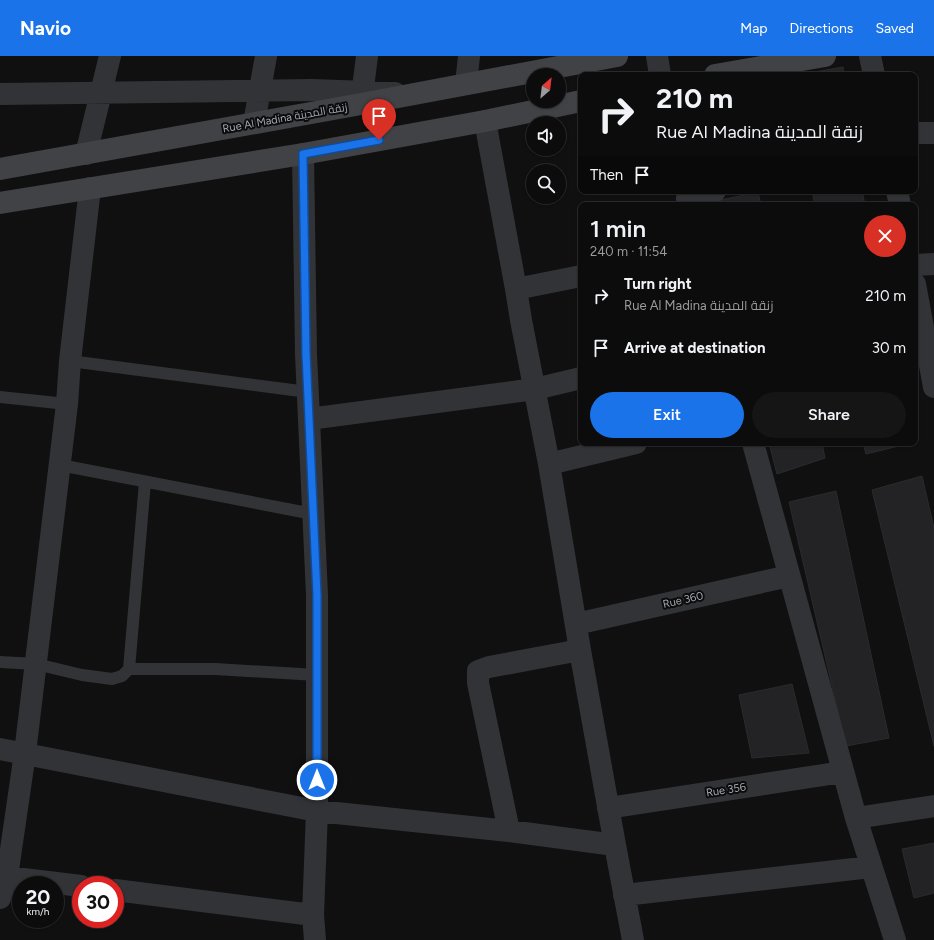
<!DOCTYPE html>
<html lang="en">
<head>
<meta charset="utf-8">
<style>
  :root { --surface:#0c0c0d; --page:#151516; --text:#f1f3f6; --muted:#9a9b9d; --line:#2c2c2e; --accent:#1a73e8 }
  body { margin:0; font-family:Figtree,Cairo,sans-serif; background:var(--page); color:var(--text); height:100vh; display:flex; flex-direction:column; font-size:15px; white-space:nowrap }
  * { box-sizing:border-box; margin:0 }
  p { font-size:13px; color:var(--muted) }
  .icon { flex:none; width:22px; height:22px; fill:none; stroke:currentColor; stroke-width:2; stroke-linecap:round; stroke-linejoin:round }
  .map { position:relative; flex:1; overflow:hidden }
  .sheet { position:absolute; left:578px; top:146px; width:340px; height:244px; display:flex; flex-direction:column; background:var(--surface); border-radius:8px; box-shadow:0 1px 3px #0004,0 0 0 1px var(--line) }
  .sheet>* { flex:none }
  .hud { position:absolute; left:578px; top:16px; width:340px; height:122px; border-radius:8px; box-shadow:0 1px 3px #0004,0 0 0 1px var(--line); background:#0c0c0d; color:var(--text); overflow:hidden }
  .needle { width:26px; rotate:28deg }
  .controls { position:absolute; left:526px; top:12px; display:grid; gap:8px }
  .controls a { display:grid; place-items:center; width:40px; height:40px; border-radius:50%; background:var(--surface); box-shadow:0 1px 3px #0004,0 0 0 1px var(--line); font-size:20px }
  .speed { position:absolute; left:12px; top:820px; display:flex; gap:8px; font-size:20px; font-weight:700; text-align:center }
  .speed>* { display:grid; place-content:center; width:52px; height:52px; border-radius:50%; background:var(--surface); box-shadow:0 1px 3px #0004,0 0 0 1px var(--line); line-height:1 }
  .speed small { font-size:10px; font-weight:400 }
  .speed .limit { border:6px solid #d22; background:#fff; color:#111 }
  .pin { position:absolute; display:grid; place-items:center; width:34px; height:34px; color:#fff; margin:-41px -17px; border-radius:50% 50% 50% 0; rotate:-45deg; box-shadow:0 0 4px #0007 }
  .pin .icon { rotate:45deg }
  .me { position:absolute; width:44px; margin:-22px; rotate:0deg; stroke-linejoin:round; filter:drop-shadow(0 0 3px #0008) }
  .turn { display:flex; align-items:center; gap:14px; height:84px; padding:0 12px; font-size:18px }
  .turn .icon { width:52px; height:52px; stroke-width:2.5 }
  .turn b { display:block; font-size:28px; line-height:34px }
  .then { display:flex; align-items:center; height:38px; padding:0 12px; background:#0003; gap:8px; font-size:15px }
  .round { display:grid; place-items:center; flex:none; width:42px; height:42px; border-radius:21px; background:var(--page) }
  .head { display:flex; align-items:center; justify-content:space-between; height:68px; padding:0 12px }
  h1 { font-size:24px; font-weight:600; line-height:30px }
  .button { display:flex; gap:8px; margin-top:auto; padding:8px 12px }
  .button a { flex:1; height:46px; border-radius:24px; background:var(--accent); color:#fff; font-size:16px; font-weight:600; line-height:46px; text-align:center }
  .button a+a { background:var(--page); color:var(--text) }
  ul { padding:0; list-style:none }
  li { display:flex; align-items:center; gap:12px; height:52px; padding:0 12px }
  li div { flex:1 }
  li b { display:block; font-size:15px }
  li em { font-style:normal }
  header { display:flex; align-items:center; gap:24px; box-sizing:border-box; height:56px; padding:0 20px; background:var(--accent); color:#fff }
  header strong { font-size:19px }
  nav { display:flex; gap:22px; margin-inline-start:auto; font-size:14px }
  .map>svg:first-child { display:block }
  .building { fill:#232325; stroke:#2a2b2d }
  .lines { fill:none; stroke-linecap:round; stroke-linejoin:round }
  .service { stroke:#323336; stroke-width:12 }
  .minor { stroke:#323336; stroke-width:22 }
  .secondary { stroke:#404246; stroke-width:22 }
  .route-casing { stroke:#114b97; stroke-width:10 }
  .route { stroke:#1a73e8; stroke-width:7 }
  .labels { text-anchor:middle; dominant-baseline:central; stroke-width:4; stroke-linejoin:round; paint-order:stroke }
  .street-label { font-size:11px; fill:#a3a9b1; stroke:#0b0b0c }
</style>
</head>
<body>
<header>
<strong>Navio</strong>
<nav><a>Map</a><a>Directions</a><a>Saved</a></nav>
</header>
<div class="map">
<svg width="934" height="884" viewBox="0 0 934 884">
  <rect width="100%" height="100%" fill="#101011"/>
  <!-- building -->
  <path class="building" d="M843,11L844,19H798Z
    M812,135H862L865,149H815Z
    M758,136L761,149H707V147Z
    M769,387H822L825,402L777,418Z
    M863,387H911L866,398Z
    M922,420L934,472V690L872,434Z
    M836,435L889,682L846,690L789,446Z
    M792,628L809,697L752,702L739,639Z
    M934,787V837L914,842L902,793Z"/>
  <g class="lines">
    <!-- service -->
    <path class="service" d="M70,305L308,336
      M0,341L67,348
      M60,409L313,458
      M145,426L129,613H215L317,619
      M0,606L36,608L82,619L112,623L122,620L129,613"/>
    <!-- minor -->
    <path class="minor" d="M657,0L660,19
      M870,0L874,19
      M466,28L469,0
      M0,38L312,34L395,37
      M361,48L367,0
      M485,65L516,233L521,264L549,408L580,594L615,789L633,884
      M254,67L266,0
      M915,77H934
      M86,98L110,0
      M303,98L306,298L317,539V755L313,859L315,884
      M897,135L900,149
      M687,142L715,135
      M915,209L934,208
      M915,228L934,331
      M516,233L581,220
      M309,363L535,333L581,322
      M753,387L856,762L895,884
      M549,408L636,387
      M576,568L789,520
      M0,693L317,755L509,775L615,789
      M608,752L843,716
      M856,762L934,750
      M509,775L478,627V615L489,611L580,594
      M7,821L81,830
      M115,834L313,859
      M624,839L871,811
      M0,842L7,821L25,697L67,348L70,305L90,132"/>
    <!-- secondary -->
    <path class="secondary" d="M715,19L825,0
      M0,113L361,48L617,0
      M0,147L303,98L485,65L581,45"/>
  </g>
  <g class="lines">
    <defs>
      <path id="route" d="M317,724V539L306,298L303,98L379,84"/>
    </defs>
    <!-- route casing -->
    <use href="#route" class="route-casing"/>
    <!-- route -->
    <use href="#route" class="route"/>
  </g>
  <g class="labels">
    <!-- street labels -->
    <g class="street-label">
      <text transform="translate(285 62) rotate(-10)">Rue Al Madina زنقة المدينة</text>
      <text transform="translate(683 544) rotate(-13)">Rue 360</text>
      <text transform="translate(726 734) rotate(-9)">Rue 356</text>
    </g>
  </g>
</svg>
<div class="controls">
<a><svg class="needle" viewBox="-14 -14 28 28"><path d="M0-13l5 13h-10z" fill="#e53935"/><path d="M0 13l5-13h-10z" fill="#9a9b9d"/></svg></a>
<a><svg class="icon" aria-label="sound" viewBox="0 0 24 24"><path d="M4 9h4l5-4v14l-5-4H4zM17 9q2 3 0 6"/></svg></a>
<a><svg class="icon" aria-label="search" viewBox="0 0 24 24"><circle cx="10" cy="10" r="6"/><path d="M15 15l6 6"/></svg></a>
</div>
<div class="speed"><div>20<small>km/h</small></div><div class="limit">30</div></div>
<div class="pin" style="left:379px;top:84px;background:#d93025"><svg class="icon" aria-label="arrive" viewBox="0 0 24 24"><path d="M6 21V4h12l-3 4 3 4H6"/></svg></div>
<svg class="me" style="left:317px;top:724px" viewBox="-20 -20 40 40"><circle r="17" fill="#1a73e8" stroke="#fff" stroke-width="3"/><path d="M0-11L8 9 0 5-8 9z" fill="#fff"/></svg>
<div class="hud">
<div class="turn"><svg class="icon" aria-label="right" viewBox="0 0 24 24"><path d="M7 20v-9h11M14 6l5 5-5 5"/></svg><div><b>210 m</b>Rue Al Madina زنقة المدينة</div></div>
<div class="then">Then<svg class="icon" aria-label="arrive" viewBox="0 0 24 24"><path d="M6 21V4h12l-3 4 3 4H6"/></svg></div>
</div>
<section class="sheet">
<div class="head"><div><h1>1 min</h1><p>240 m · 11:54</p></div><a class="round" style="background:#d93025;color:#fff"><svg class="icon" aria-label="close" viewBox="0 0 24 24"><path d="M6 6l12 12M18 6L6 18"/></svg></a></div>
<ul>
<li><svg class="icon" aria-label="right" viewBox="0 0 24 24"><path d="M7 20v-9h11M14 6l5 5-5 5"/></svg><div><b>Turn right</b><p>Rue Al Madina زنقة المدينة</p></div><em>210 m</em></li>
<li><svg class="icon" aria-label="arrive" viewBox="0 0 24 24"><path d="M6 21V4h12l-3 4 3 4H6"/></svg><div><b>Arrive at destination</b></div><em>30 m</em></li>
</ul>
<div class="button"><a>Exit</a><a>Share</a></div>
</section>
</div>
</body>
</html>
